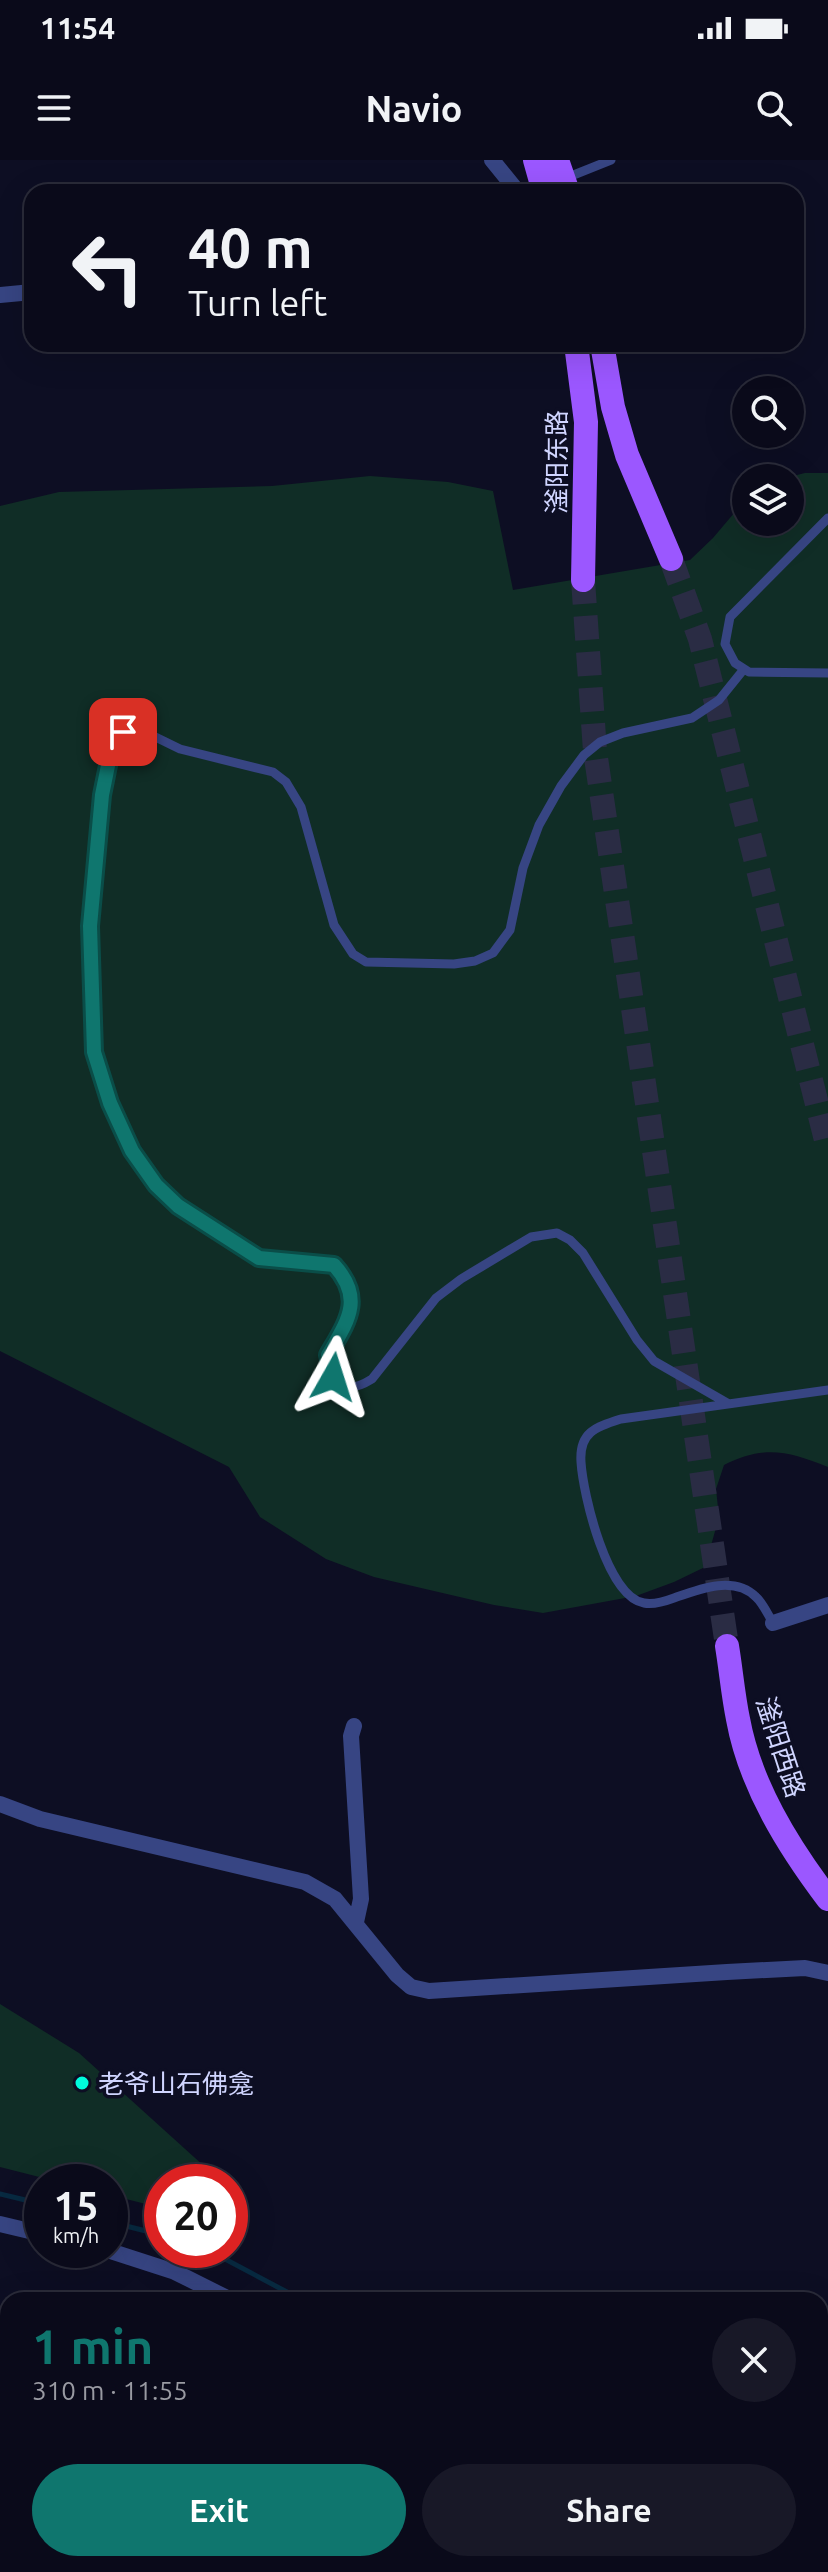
<!DOCTYPE html>
<html lang="en">
<head>
<meta charset="utf-8">
<style>
  :root { --surface:#0a0a1a; --page:#181827; --text:#f1f3f6; --muted:#999aa2; --line:#2a2b39; --accent:#0f766e }
  body { margin:0; font-family:Ubuntu,"Noto Sans SC",sans-serif; background:var(--page); color:var(--text); height:100vh; display:flex; flex-direction:column; font-size:30px; white-space:nowrap }
  * { box-sizing:border-box; margin:0 }
  p { font-size:26px; color:var(--muted) }
  .icon { flex:none; width:44px; height:44px; fill:none; stroke:currentColor; stroke-width:2; stroke-linecap:round; stroke-linejoin:round }
  .map { position:relative; flex:1; overflow:hidden }
  .sheet { position:absolute; left:0px; top:2132px; width:828px; height:280px; display:flex; flex-direction:column; background:var(--surface); border-radius:24px 24px 0 0; box-shadow:0 8px 32px #0002,0 0 0 2px var(--line) }
  .sheet>* { flex:none }
  .hud { position:absolute; left:24px; top:24px; width:780px; height:168px; border-radius:24px; box-shadow:0 8px 32px #0002,0 0 0 2px var(--line); background:#0a0a1a; color:var(--text); overflow:hidden }
  .tools { position:absolute; left:732px; top:216px; display:grid; gap:16px }
  .tools a { display:grid; place-items:center; width:72px; height:72px; border-radius:50%; background:var(--surface); box-shadow:0 8px 32px #0002,0 0 0 2px var(--line); font-size:40px }
  .speed { position:absolute; left:24px; top:2004px; display:flex; gap:16px; font-size:40px; font-weight:700; text-align:center }
  .speed>* { display:grid; place-content:center; width:104px; height:104px; border-radius:50%; background:var(--surface); box-shadow:0 8px 32px #0002,0 0 0 2px var(--line); line-height:1 }
  .speed small { font-size:20px; font-weight:400 }
  .speed .limit { border:12px solid #d22; background:#fff; color:#111 }
  .pin { position:absolute; display:grid; place-items:center; width:68px; height:68px; color:#fff; margin:-34px; border-radius:16px; box-shadow:0 4px 12px #0006 }
  .me { position:absolute; width:88px; margin:-44px; rotate:6deg; stroke-linejoin:round; filter:drop-shadow(0 0 6px #0008) }
  .turn { display:flex; align-items:center; gap:28px; height:168px; padding:0 32px; font-size:36px }
  .turn .icon { width:104px; height:104px; stroke-width:2.5 }
  .turn b { display:block; font-size:56px; line-height:68px }
  .round { display:grid; place-items:center; flex:none; width:84px; height:84px; border-radius:42px; background:var(--page) }
  .head { display:flex; align-items:center; justify-content:space-between; height:136px; padding:0 32px }
  h1 { font-size:48px; font-weight:600; line-height:60px; color:var(--accent) }
  .action { display:flex; gap:16px; margin-top:auto; padding:16px 32px }
  .action a { flex:1; height:92px; border-radius:48px; background:var(--accent); color:#fff; font-size:32px; font-weight:600; line-height:92px; text-align:center }
  .action a+a { background:var(--page); color:var(--text) }
  .status { display:flex; justify-content:space-between; align-items:center; height:56px; padding:0 40px; background:var(--surface); direction:ltr }
  .status svg { height:22px; fill:currentColor }
  header { display:flex; justify-content:space-between; align-items:center; height:104px; padding:0 32px; background:var(--surface); font-size:36px; font-weight:600 }
  .map>svg:first-child { display:block }
  .green { fill:#102d26 }
  .lines { fill:none; stroke-linecap:round; stroke-linejoin:round }
  .stream { stroke:#082a41; stroke-width:5 }
  .primary-tunnel { stroke:#2a2c44; stroke-width:24; stroke-dasharray:24 12; stroke-linecap:butt }
  .lane { stroke:#374583; stroke-width:9 }
  .street { stroke:#374583; stroke-width:16 }
  .primary { stroke:#9b57ff; stroke-width:24 }
  .route-casing { stroke:#0a4d48; stroke-width:20 }
  .route { stroke:#0f766e; stroke-width:14 }
  .poi-dot { fill:#00fbdc; stroke:#0d0e23; stroke-width:3 }
  .labels { text-anchor:middle; dominant-baseline:central; stroke-width:7; stroke-linejoin:round; paint-order:stroke }
  .street-label { font-size:26px; fill:#d0d5ff; stroke:#0d0e23 }
  .poi-label { font-size:26px; fill:#d0d5ff; stroke:#0d0e23; text-anchor:start }
</style>
</head>
<body>
<div class="status"><b>11:54</b><svg viewBox="0 0 49 12"><path d="M0 12V9h3v3zM5 12V6h3v6zM10 12V3h3v9zM15 12V0h3v12zM26 1h20v11H26zM47 4h2v5h-2z"/></svg></div>
<header><svg class="icon" aria-label="menu" viewBox="0 0 24 24"><path d="M4 6h16M4 12h16M4 18h16"/></svg>Navio<svg class="icon" aria-label="search" viewBox="0 0 24 24"><circle cx="10" cy="10" r="6"/><path d="M15 15l6 6"/></svg></header>
<div class="map">
<svg width="828" height="2412" viewBox="0 0 828 2412">
  <rect width="100%" height="100%" fill="#0d0e23"/>
  <!-- green -->
  <path class="green" d="M805,313H828V1307C788,1291 764,1285 724,1305L716,1329L719,1357L705,1407L674,1422L636,1436L543,1453L494,1445L374,1417L326,1399L260,1357L229,1307L0,1191V346L59,332L272,326L370,316L448,322L493,331L513,430L690,400L713,378L746,339V362H790V318H785Z
    M0,1844L79,1893L205,2007L200,2022H162V2048L110,2035V2022H59L0,2007Z"/>
  <g class="lines">
    <!-- stream -->
    <path class="stream" d="M0,2034L42,2044
      M110,2062L162,2075
      M208,2090L302,2140
      M820,2330H828"/>
    <!-- primary-tunnel -->
    <path class="primary-tunnel" d="M671,399L700,479L828,988
      M583,420L595,591L727,1486"/>
    <!-- lane -->
    <path class="lane" d="M566,18L611,0
      M828,358L730,457L725,484L735,503L749,512L828,513
      M727,1243L654,1201L637,1180L583,1093L570,1080L557,1073L531,1077L461,1119L436,1138L372,1219C343,1237 335,1224 328,1195C347,1162 365,1139 334,1105L259,1098L178,1046L156,1025L132,991L110,943L94,892L90,766L102,635L112,586L123,572L139,569L180,589L273,612L286,622L301,647L334,765L353,794L366,802L454,804L475,801L493,793L510,770L523,708L539,665L561,626L584,595L600,582L623,573L692,558L719,540L744,509
      M773,1463C768,1455 763,1443 756,1437C734,1415 699,1429 674,1438C666,1441 653,1445 644,1443C607,1437 583,1334 581,1302C579,1272 596,1267 621,1259L828,1230"/>
    <!-- street -->
    <path class="street" d="M492,0L518,32
      M0,135L32,132
      M773,1463L828,1445
      M354,1566L351,1576L361,1739L356,1762
      M0,1644L40,1659L305,1722L335,1739L397,1815L411,1827L429,1831L727,1812L805,1808L828,1813
      M0,2064L42,2074
      M107,2090L175,2112L231,2140
      M820,2386H828"/>
    <!-- primary -->
    <path class="primary" d="M535,0L544,32
      M557,0L568,32
      M576,184L586,262L583,420
      M602,184L613,247L627,295L671,399
      M727,1486C731,1510 733,1535 738,1559C750,1625 788,1686 828,1739"/>
  </g>
  <g class="lines">
    <defs>
      <path id="route" d="M123,572L112,586L102,635L90,766L94,892L110,943L132,991L156,1025L178,1046L259,1098L334,1105C365,1139 347,1162 328,1195L333,1217"/>
    </defs>
    <!-- route casing -->
    <use href="#route" class="route-casing"/>
    <!-- route -->
    <use href="#route" class="route"/>
  </g>
  <!-- markers -->
  <circle class="poi-dot" cx="82" cy="1923" r="8"/>
  <g class="labels">
    <!-- street labels -->
    <g class="street-label">
      <text transform="translate(556 302) rotate(-90)">滏阳东路</text>
      <text transform="translate(781 1587) rotate(72)">滏阳西路</text>
    </g>
    <!-- poi labels -->
    <g class="poi-label">
      <text x="98" y="1923">老爷山石佛龛</text>
    </g>
  </g>
</svg>
<div class="tools">
<a><svg class="icon" aria-label="search" viewBox="0 0 24 24"><circle cx="10" cy="10" r="6"/><path d="M15 15l6 6"/></svg></a>
<a><svg class="icon" aria-label="layers" viewBox="0 0 24 24"><path d="M12 4l9 5-9 5-9-5zM3 14l9 5 9-5"/></svg></a>
</div>
<div class="speed"><div>15<small>km/h</small></div><div class="limit">20</div></div>
<div class="pin" style="left:123px;top:572px;background:#d93025"><svg class="icon" aria-label="arrive" viewBox="0 0 24 24"><path d="M6 21V4h12l-3 4 3 4H6"/></svg></div>
<svg class="me" style="left:333px;top:1217px" viewBox="-20 -20 40 40"><path d="M0-17L14 15 0 8-14 15z" fill="#0f766e" stroke="#fff" stroke-width="4"/></svg>
<div class="hud">
<div class="turn"><svg class="icon" aria-label="left" viewBox="0 0 24 24"><path d="M17 20v-9H6M10 6l-5 5 5 5"/></svg><div><b>40 m</b>Turn left</div></div>
</div>
<section class="sheet">
<div class="head"><div><h1>1 min</h1><p>310 m · 11:55</p></div><a class="round"><svg class="icon" aria-label="close" viewBox="0 0 24 24"><path d="M6 6l12 12M18 6L6 18"/></svg></a></div>
<div class="action"><a>Exit</a><a>Share</a></div>
</section>
</div>
</body>
</html>
